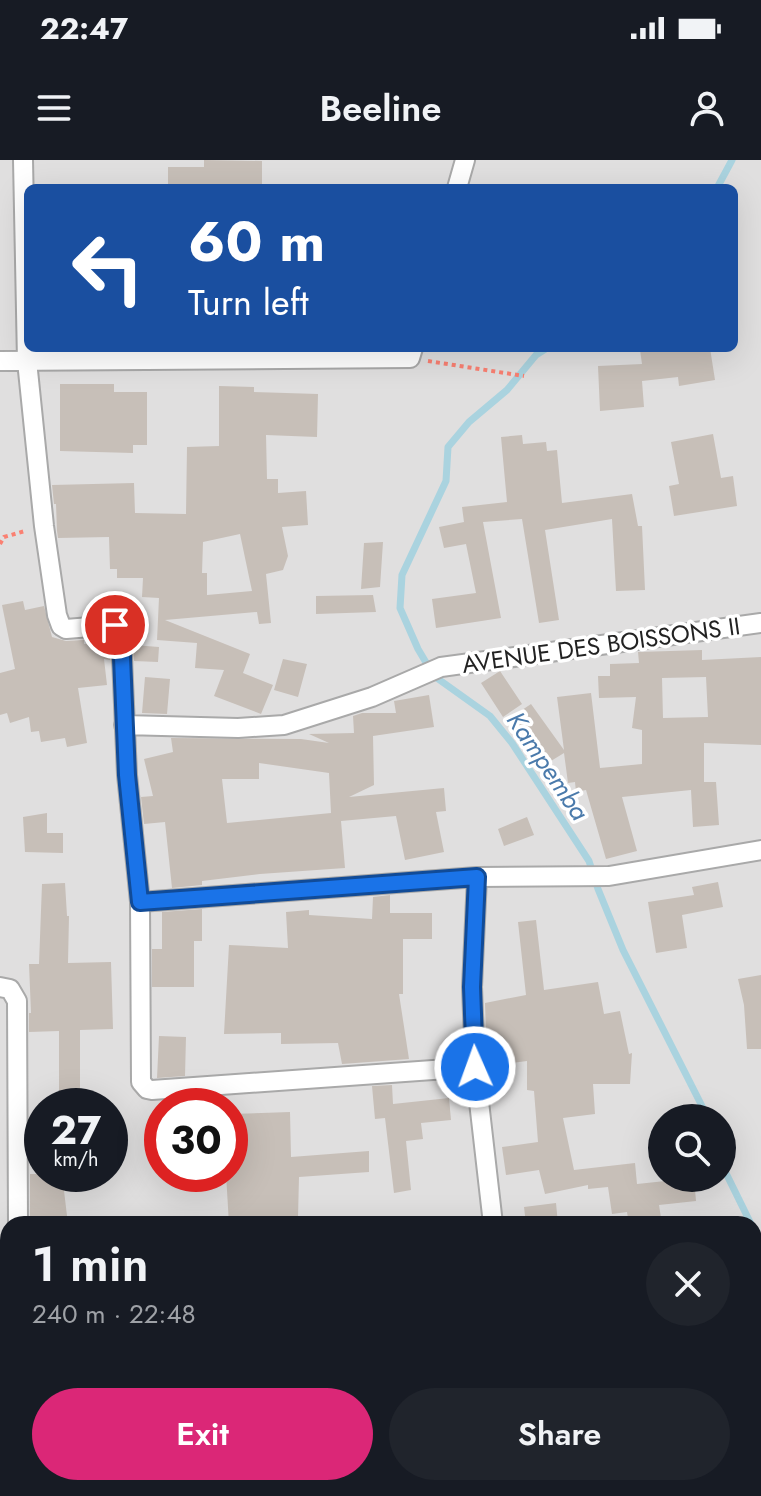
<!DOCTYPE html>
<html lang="en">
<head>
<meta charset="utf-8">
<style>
  :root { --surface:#171b24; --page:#20242c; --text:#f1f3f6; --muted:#9ea1a6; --accent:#db2777 }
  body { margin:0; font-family:Jost,sans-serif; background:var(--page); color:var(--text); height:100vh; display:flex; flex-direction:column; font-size:30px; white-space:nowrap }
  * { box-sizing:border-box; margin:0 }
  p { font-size:26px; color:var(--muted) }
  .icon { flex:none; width:44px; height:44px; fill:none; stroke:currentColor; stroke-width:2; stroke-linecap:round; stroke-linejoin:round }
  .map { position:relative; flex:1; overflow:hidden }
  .drawer { position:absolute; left:0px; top:1056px; width:762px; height:280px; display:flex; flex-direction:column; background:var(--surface); border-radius:24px 24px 0 0; box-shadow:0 8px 32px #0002 }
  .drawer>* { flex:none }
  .guide { position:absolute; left:24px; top:24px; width:714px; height:168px; border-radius:12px; box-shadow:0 8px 32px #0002; background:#1a4fa0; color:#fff; overflow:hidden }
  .fabs { position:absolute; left:648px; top:944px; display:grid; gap:16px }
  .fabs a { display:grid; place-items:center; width:88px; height:88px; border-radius:50%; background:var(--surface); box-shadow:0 8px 32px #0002; font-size:40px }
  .speed { position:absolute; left:24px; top:928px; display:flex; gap:16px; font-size:40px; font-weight:700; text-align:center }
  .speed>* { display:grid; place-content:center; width:104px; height:104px; border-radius:50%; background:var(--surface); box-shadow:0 8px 32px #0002; line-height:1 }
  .speed small { font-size:20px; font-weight:400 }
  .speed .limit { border:12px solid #d22; background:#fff; color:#111 }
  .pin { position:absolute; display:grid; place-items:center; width:68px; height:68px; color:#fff; margin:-34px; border:4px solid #fff; border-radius:50%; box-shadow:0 2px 8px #0007 }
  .me { position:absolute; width:88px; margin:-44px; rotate:358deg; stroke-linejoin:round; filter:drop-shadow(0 0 6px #0008) }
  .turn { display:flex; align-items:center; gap:28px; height:168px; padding:0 32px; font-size:36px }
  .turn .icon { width:104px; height:104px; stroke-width:2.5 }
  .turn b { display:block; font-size:56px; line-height:68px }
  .round { display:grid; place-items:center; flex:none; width:84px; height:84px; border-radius:42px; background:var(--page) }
  .overview { display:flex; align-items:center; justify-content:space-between; height:136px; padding:0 32px }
  h1 { font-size:48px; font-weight:600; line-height:60px }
  .action { display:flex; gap:16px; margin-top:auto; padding:16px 32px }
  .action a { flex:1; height:92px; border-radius:48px; background:var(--accent); color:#fff; font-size:32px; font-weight:600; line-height:92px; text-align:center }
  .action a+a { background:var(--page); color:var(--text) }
  .status { display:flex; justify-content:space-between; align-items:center; height:56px; padding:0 40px; background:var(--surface); direction:ltr }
  .status svg { height:22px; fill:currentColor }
  header { display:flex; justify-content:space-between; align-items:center; height:104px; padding:0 32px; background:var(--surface); font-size:36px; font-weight:600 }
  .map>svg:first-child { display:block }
  .residential { fill:#e0dfdf; fill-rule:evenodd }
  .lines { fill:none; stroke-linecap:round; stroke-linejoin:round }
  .stream { stroke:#aad3df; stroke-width:7 }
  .building { fill:#c7bfb8; fill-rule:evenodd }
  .minor-casing { stroke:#a9a9a9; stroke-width:22 }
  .path { stroke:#fa8072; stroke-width:4; stroke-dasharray:4 4; stroke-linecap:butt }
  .minor { stroke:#fff; stroke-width:18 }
  .route-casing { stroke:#114b97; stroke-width:20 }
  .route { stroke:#1a73e8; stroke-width:14 }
  .labels { text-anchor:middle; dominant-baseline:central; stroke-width:7; stroke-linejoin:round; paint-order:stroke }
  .street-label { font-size:24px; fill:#222; stroke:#fff }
  .water-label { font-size:26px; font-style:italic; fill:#4a7aab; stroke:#fff }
</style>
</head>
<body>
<div class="status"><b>22:47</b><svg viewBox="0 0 49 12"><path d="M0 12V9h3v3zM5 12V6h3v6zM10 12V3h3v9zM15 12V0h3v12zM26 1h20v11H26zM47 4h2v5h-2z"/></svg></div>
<header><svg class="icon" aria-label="menu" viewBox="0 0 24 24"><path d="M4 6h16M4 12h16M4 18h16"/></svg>Beeline<svg class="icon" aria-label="person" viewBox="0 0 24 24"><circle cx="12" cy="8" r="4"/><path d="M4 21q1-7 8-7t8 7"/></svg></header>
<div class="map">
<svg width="761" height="1336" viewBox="0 0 761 1336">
  <rect width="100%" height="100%" fill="#f2efe9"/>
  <!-- residential -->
  <path class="residential" d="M0,0H761V1336H0ZM28,28H734V188H28ZM42,946H110V1014H42ZM162,946H230V1014H162ZM662,958H722V1018H662ZM8,1064H754V1328H8Z"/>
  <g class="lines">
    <!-- stream -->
    <path class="stream" d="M717,28L732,0
      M547,188L536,195L507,230L469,262L448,287L446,321L402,415L400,448L418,489L434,516L490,556L512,583L589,701L598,729L623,790L708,958
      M722,1005L751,1064
      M754,1070L761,1084"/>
  </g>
  <!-- building -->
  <path class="building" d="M204,0L262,1V28H168V7H204Z
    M660,188H710L715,220L679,226L678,217L642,221L644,247L600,251L598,206L642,204L640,190Z
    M60,224H114V232H147V285H133V293L60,291Z
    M219,226L254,227V232L318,234L317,277L266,275L267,319H278V333L306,331L308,365L282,367L288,396L283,410L266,414L271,463L259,464L257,452L165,460L250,494L243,513L273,525L261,554L214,536L224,510L195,508L197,483L157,480L159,438L142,437L143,418H117V409H110L109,377L58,378L57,371L56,344H54L52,325L134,323L135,353L186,354L187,287L219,286ZM240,374L252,431L207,435V413H202L203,382Z
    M713,274L721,318L733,316L737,346L674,356L669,326L679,324L671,282Z
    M522,275L523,284L546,282L547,291L557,290L562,343L632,334L638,366H642L645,430L616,431L612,359L545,370L559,460L539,463L522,359L483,362L501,458L436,468L432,439L476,433L466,384L444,388L439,367L464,362L462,347L507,342L501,277Z
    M383,382L380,427L361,429L364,383Z
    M373,435L376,452L316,454V436Z
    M23,441L25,450L44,446L52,477L66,481L84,480V484L109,481L110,500L104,499L107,525L78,528L87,583L67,587L65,578L41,582L39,571L31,572L29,557L10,563L7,553L0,555V513L15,509L2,445Z
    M133,485L159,487L158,502L134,501Z
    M702,490V500L761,497V585L704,583V622H716L719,665L693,667L691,630L622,637L637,691L606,699L586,630L576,632L575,622L568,623L564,593L546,604L513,556L531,544L564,590L557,537L591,533L600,608L642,604V570L632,568L636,537L599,538L598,516H610V504L639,503L638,492ZM706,517L708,557L663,558L662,518Z
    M283,499L307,504L298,537L274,530Z
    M500,511L522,544L503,557L481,523Z
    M145,517L170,519L167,554L142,553Z
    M429,535L434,567L373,576L374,625L349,637L444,628L446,651L436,652L444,692L405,700L396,656L341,661L345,708L260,714L202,721V725L172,728L165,662L144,664L141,637L153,636L144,599L173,592L171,578L301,579L329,583L309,574L354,573L353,556L362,553H396L394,541ZM259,603L329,613L331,653L227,663L222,619H259Z
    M47,653V673H63V693L25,692L23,657Z
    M527,657L534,675L504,686L498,669Z
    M718,722L723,747L682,755L687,788L656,793L648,742L694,735L692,727Z
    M65,723L67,756H69L68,803L111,802L113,869L80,870V938L59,937V871L29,872V853H31L29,804H39L42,724Z
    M390,735V753H432V779H403V834H399L409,899L342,904L338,883L281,884V873L224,874L229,785L288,788L286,752L309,750V755L372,759L373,737Z
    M202,749V781H194V827H152V789H162V752Z
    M536,760L544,830L598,822L604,854L620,851L629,894L632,893L630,924H593L595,954L563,958L574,1010L635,1003L637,1024L694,1018L696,1041L659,1045L662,1064H629L627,1052L612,1054L608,1027L588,1029V1025L545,1034L539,1010L506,1015L502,987L538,982L534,931L527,930V901L487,906L485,843L526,835L518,762Z
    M761,815V889H747L744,845L738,819Z
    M159,876L186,877L185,916L157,918Z
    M392,925L393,944L449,938L451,960L421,963L423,979L406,981L411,1030L394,1033L385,958L375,959L372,926Z
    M290,952L291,997L369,991V1012L299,1017L298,1057H245L244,1064H229L226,1014H230V954Z
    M30,1014H62L68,1064H30Z
    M556,1043L558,1064H526L524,1047Z"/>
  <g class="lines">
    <defs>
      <path id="minor" d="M23,0L27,201L44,366L57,455L61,466L66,469L115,465L121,474L127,615L140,742L141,922L147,929L152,930L475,907
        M457,28L465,0
        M0,201L410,198L413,188
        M124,565L238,568L284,565L372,537L441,507L761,463
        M477,717L472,827L475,907L493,1064
        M140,742L477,717L609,716L761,690
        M0,827L10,829L17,841L18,1064
        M40,1328L41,1336
        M516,1328L517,1336
        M744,1336L752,1334"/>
    </defs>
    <!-- minor casing -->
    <use href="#minor" class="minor-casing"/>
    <!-- path -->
    <path class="path" d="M428,201L524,216
      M0,384L4,377L25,371"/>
    <!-- minor -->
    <use href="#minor" class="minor"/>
  </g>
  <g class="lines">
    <defs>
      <path id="route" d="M115,465L121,474L127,615L140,742L477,717L472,827L475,907"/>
    </defs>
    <!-- route casing -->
    <use href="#route" class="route-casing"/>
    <!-- route -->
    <use href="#route" class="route"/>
  </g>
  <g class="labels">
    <!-- street labels -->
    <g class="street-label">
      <text transform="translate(601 485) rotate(-8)">AVENUE DES BOISSONS II</text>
    </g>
    <!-- water labels -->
    <g class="water-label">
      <text transform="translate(548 606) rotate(56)">Kampemba</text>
    </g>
  </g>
</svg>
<div class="fabs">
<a><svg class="icon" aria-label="search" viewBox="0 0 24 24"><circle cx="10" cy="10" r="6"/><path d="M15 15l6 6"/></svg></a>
</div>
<div class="speed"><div>27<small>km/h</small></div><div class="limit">30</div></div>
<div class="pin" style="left:115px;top:465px;background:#d93025"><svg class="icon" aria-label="arrive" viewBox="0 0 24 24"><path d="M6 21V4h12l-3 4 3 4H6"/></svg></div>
<svg class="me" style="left:475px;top:907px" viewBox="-20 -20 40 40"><circle r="17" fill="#1a73e8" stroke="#fff" stroke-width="3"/><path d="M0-11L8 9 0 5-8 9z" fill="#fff"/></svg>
<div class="guide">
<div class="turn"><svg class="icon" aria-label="left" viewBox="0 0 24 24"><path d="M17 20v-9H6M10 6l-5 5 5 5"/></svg><div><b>60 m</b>Turn left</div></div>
</div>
<section class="drawer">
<div class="overview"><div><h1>1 min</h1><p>240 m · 22:48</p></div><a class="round"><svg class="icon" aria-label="close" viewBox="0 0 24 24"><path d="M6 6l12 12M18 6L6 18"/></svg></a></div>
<div class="action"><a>Exit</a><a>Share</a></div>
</section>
</div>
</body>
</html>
